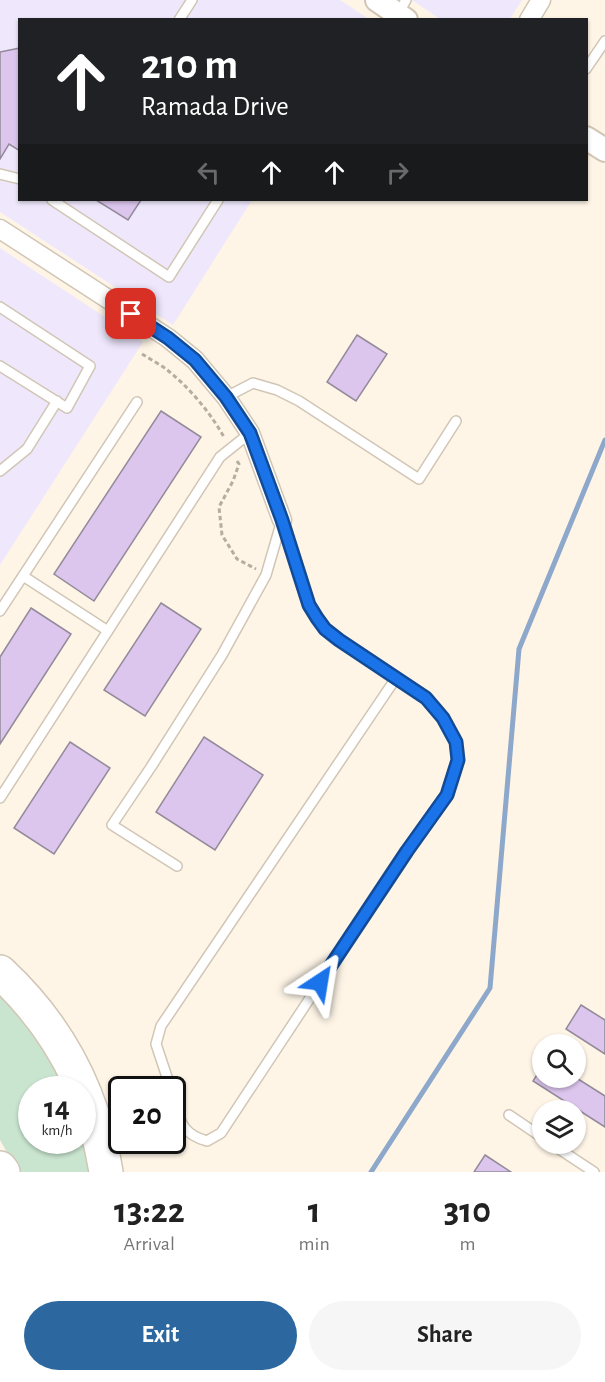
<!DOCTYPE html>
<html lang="en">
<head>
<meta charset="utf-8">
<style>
  :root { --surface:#fff; --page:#f6f6f6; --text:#222; --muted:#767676; --accent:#2c689f }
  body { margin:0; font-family:"Alegreya Sans",sans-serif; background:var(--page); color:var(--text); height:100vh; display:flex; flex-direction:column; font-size:22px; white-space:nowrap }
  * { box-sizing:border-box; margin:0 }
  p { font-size:20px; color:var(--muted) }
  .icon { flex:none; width:33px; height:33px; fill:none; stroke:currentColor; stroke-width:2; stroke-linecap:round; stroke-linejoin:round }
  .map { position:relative; height:1172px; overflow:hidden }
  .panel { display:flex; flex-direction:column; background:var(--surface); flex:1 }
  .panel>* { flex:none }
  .banner { position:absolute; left:18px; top:18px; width:570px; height:183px; border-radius:0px; box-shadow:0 2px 4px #0004; background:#202124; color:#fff; overflow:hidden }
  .fabs { position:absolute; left:532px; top:1034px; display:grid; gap:12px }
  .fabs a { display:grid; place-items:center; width:54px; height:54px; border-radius:50%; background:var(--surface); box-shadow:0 2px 4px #0004; font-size:30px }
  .speed { position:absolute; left:18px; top:1076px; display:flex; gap:12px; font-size:30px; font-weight:700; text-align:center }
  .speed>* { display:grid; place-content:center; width:78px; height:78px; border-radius:50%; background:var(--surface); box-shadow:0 2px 4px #0004; line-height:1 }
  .speed small { font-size:15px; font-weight:400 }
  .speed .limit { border:3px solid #111; border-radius:9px; background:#fff; color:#111 }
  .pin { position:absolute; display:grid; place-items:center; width:51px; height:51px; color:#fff; margin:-26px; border-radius:12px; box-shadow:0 3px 9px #0006 }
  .me { position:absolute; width:66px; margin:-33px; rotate:33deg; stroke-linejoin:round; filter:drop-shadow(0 0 4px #0008) }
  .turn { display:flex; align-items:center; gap:21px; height:126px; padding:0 24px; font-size:27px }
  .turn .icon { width:78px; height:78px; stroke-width:2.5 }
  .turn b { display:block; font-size:42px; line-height:51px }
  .lanes { display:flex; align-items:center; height:57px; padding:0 24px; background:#0003; justify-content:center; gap:30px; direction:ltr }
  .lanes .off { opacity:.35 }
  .eta { display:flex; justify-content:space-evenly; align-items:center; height:102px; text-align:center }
  .eta b { font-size:36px; font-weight:700; line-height:42px }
  .cta { display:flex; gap:12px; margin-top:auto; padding:12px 24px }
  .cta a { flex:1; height:69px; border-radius:36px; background:var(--accent); color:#fff; font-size:24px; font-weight:700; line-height:69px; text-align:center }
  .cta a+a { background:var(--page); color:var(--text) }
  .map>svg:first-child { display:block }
  .commercial { fill:#efe8fd }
  .green { fill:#c9e5d0 }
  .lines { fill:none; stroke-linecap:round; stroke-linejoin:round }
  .stream { stroke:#8da8cb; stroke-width:5 }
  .building { fill:#ddc6ee; stroke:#938a9a; stroke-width:1.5 }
  .service-casing { stroke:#d1c6b5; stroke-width:12 }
  .minor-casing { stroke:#d1c6b5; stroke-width:21 }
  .tertiary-casing { stroke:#d1c6b5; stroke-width:26 }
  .motorway-casing { stroke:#d1c6b5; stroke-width:36 }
  .path { stroke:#b4ada1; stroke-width:3; stroke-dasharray:4.5 3; stroke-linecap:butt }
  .service { stroke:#fff; stroke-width:9 }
  .minor { stroke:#fff; stroke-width:18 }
  .tertiary { stroke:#fff; stroke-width:22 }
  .motorway { stroke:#fff; stroke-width:33 }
  .route-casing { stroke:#114b97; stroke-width:15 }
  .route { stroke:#1a73e8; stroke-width:10 }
</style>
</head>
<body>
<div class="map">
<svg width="605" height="1172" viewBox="0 0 605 1172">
  <rect width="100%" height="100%" fill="#fef5e7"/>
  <!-- commercial -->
  <path class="commercial" d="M0,0H340L366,17L365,20H20V200H252L173,325L0,212Z
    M412,0H522L510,19L441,20Z
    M0,248L143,342L0,565Z"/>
  <!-- green -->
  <path class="green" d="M0,993L34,1032L66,1089H32V1140H82L92,1172H18L0,1140Z"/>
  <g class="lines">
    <!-- stream -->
    <path class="stream" d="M371,1172L490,988L519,649L605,440"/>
  </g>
  <!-- building -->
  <path class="building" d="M20,48V151L9,144L0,159V52Z
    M96,200H141L128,220Z
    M357,335L387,354L356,401L327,382Z
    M161,411L201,437L94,601L54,574Z
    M161,603L201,629L145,716L104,690Z
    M31,608L71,634L0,744V657Z
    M204,737L263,775L215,850L156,812Z
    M70,742L110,768L54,854L14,828Z
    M581,1005L605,1020V1054L566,1029Z
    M543,1065V1077H575L605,1096V1127L533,1081Z
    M485,1155L511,1172H474Z"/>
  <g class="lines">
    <defs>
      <path id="service" d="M398,14L406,0
        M179,20L192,0
        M586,69L605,41
        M0,174L20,179
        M52,200L169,277L218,200
        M0,307L90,366L67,408L0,366
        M226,397L253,383L277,390L299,401L419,479L456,421
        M0,471L27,449L57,401
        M23,576L108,631
        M0,611L137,402
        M0,798L220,457L250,433
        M177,866L112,825L151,767L222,655L266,575L282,520
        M171,1089L156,1044L161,1026L396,678
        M172,1096C180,1120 181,1134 207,1141L221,1133L407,851L447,795L458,761L456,742L443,718L426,698L339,640L325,629L317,618L309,605L282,520
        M509,1115L543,1138
        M550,1143L594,1172"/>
      <path id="minor" d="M529,20L541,0
        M0,229L168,338L195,360L226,397L250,433L282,520"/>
      <path id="tertiary" d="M377,0L406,20
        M586,138L605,150"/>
      <path id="motorway" d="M0,972C58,1026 94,1094 106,1172
        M0,1168L3,1172"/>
    </defs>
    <!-- service casing -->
    <use href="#service" class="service-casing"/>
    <!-- minor casing -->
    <use href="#minor" class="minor-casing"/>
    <!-- tertiary casing -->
    <use href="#tertiary" class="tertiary-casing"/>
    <!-- motorway casing -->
    <use href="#motorway" class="motorway-casing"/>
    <!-- path -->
    <path class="path" d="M142,354C150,359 159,364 166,369C188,386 210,412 224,437
      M237,461L239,464L233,481L219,507L222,535L237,559L256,569"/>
    <!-- service -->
    <use href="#service" class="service"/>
    <!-- minor -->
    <use href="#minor" class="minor"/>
    <!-- tertiary -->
    <use href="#tertiary" class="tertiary"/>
    <!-- motorway -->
    <use href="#motorway" class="motorway"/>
  </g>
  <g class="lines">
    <defs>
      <path id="route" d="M131,314L168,338L195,360L226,397L250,433L282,520L309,605L317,618L325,629L339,640L426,698L443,718L456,742L458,760L447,795L407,851L320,982"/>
    </defs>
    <!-- route casing -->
    <use href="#route" class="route-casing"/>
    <!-- route -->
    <use href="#route" class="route"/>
  </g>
</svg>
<div class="fabs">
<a><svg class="icon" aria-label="search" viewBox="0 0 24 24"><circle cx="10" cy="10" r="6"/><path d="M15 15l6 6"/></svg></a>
<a><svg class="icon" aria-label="layers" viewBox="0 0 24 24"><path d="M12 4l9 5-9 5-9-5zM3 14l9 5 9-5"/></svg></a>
</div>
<div class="speed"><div>14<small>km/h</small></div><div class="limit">20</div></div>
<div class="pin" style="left:131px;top:314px;background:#d93025"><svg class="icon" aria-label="arrive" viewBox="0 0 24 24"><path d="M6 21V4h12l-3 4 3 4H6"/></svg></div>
<svg class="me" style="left:320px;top:982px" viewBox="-20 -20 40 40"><path d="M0-17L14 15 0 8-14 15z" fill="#1a73e8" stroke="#fff" stroke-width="4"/></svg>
<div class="banner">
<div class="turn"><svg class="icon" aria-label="ahead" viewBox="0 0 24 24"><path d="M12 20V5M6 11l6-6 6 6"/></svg><div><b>210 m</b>Ramada Drive</div></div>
<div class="lanes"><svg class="icon off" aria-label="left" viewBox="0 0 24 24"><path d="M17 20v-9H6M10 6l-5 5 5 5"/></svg><svg class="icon" aria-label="ahead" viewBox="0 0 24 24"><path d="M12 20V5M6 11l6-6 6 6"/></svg><svg class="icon" aria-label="ahead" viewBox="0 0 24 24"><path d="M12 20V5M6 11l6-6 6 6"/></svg><svg class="icon off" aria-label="right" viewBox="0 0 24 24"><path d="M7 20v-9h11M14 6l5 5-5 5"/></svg></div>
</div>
</div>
<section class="panel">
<div class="eta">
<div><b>13:22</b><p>Arrival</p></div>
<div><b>1</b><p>min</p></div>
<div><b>310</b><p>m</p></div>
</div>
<div class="cta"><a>Exit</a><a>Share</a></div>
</section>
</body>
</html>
